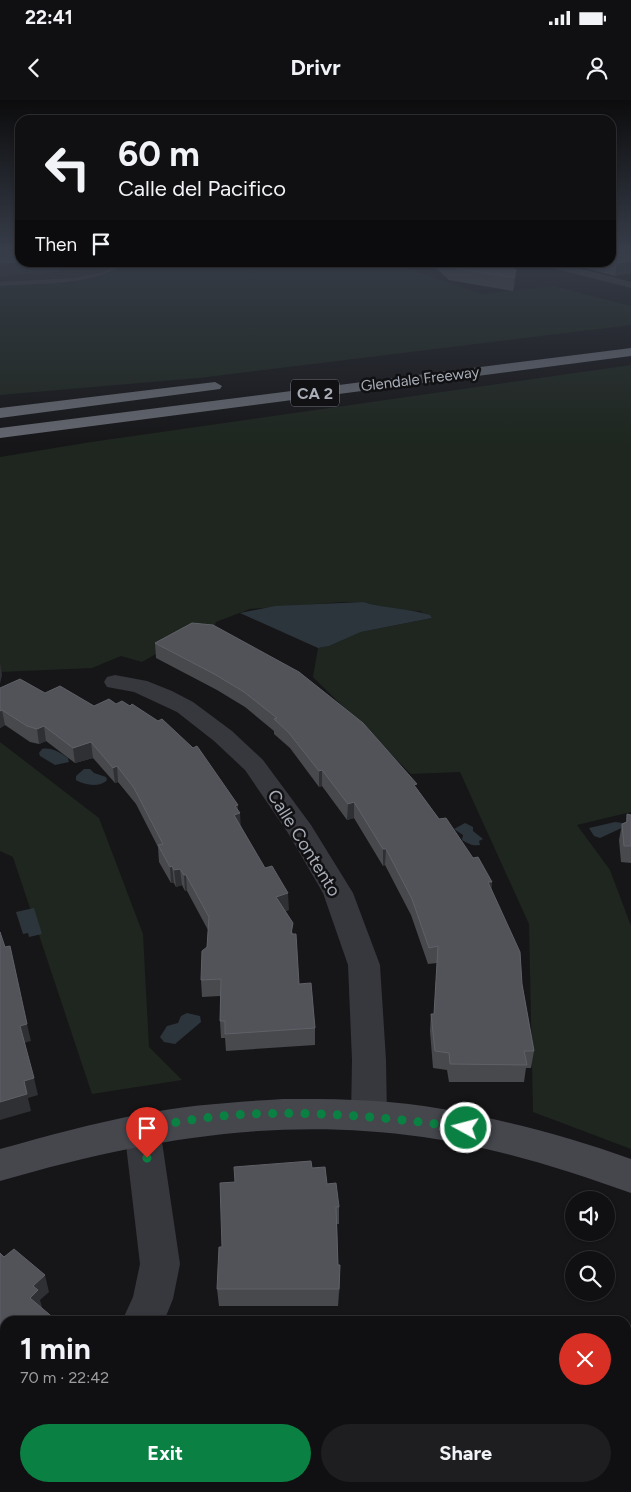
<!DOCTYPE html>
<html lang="en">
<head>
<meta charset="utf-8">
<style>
  :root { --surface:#101012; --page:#1e1e20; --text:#f1f3f6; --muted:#9c9d9f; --line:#303032; --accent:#0b8043 }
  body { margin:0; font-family:Figtree,sans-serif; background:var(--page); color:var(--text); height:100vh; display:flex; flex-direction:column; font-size:19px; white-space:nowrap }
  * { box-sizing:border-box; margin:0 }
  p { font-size:16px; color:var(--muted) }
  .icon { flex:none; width:28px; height:28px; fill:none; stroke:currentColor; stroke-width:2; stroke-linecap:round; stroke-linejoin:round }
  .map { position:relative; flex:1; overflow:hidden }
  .drawer { position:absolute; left:0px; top:1216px; width:631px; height:176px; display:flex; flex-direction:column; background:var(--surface); border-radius:15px 15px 0 0; box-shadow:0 1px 4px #0004,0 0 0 1px var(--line) }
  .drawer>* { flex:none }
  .hud { position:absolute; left:15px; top:15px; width:601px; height:152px; border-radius:15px; box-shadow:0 1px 4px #0004,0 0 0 1px var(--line); background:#101012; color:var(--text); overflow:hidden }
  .tools { position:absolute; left:565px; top:1091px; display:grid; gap:10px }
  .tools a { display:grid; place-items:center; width:50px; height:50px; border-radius:50%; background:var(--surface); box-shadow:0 1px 4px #0004,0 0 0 1px var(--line); font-size:25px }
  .pin { position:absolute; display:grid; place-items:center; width:42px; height:42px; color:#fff; margin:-51px -21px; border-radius:50% 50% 50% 0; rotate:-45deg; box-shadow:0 0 5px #0007 }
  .pin .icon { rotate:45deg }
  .me { position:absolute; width:55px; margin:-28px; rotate:277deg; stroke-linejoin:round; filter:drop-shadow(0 0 4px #0008) }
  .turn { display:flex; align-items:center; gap:18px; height:105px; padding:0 20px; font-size:22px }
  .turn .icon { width:65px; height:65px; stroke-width:2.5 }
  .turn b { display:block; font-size:35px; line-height:42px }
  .then { display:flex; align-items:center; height:48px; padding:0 20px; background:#0003; gap:10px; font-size:19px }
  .round { display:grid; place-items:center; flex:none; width:52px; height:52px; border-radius:26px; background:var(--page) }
  .head { display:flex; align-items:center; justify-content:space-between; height:85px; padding:0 20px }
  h1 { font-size:30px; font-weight:700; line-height:38px }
  .primary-button { display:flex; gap:10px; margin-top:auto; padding:10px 20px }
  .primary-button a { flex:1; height:58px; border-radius:30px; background:var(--accent); color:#fff; font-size:20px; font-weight:700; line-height:58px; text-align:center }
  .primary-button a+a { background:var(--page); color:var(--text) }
  .status { display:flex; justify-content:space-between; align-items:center; height:35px; padding:0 25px; background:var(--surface); direction:ltr }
  .status svg { height:14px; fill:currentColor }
  header { display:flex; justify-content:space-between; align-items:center; height:65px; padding:0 20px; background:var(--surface); font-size:22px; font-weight:700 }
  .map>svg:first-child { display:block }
  .built { fill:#222225 }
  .green { fill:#1e261f }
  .water { fill:#2c353c }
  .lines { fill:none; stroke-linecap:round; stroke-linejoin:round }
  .lane { fill:#37383d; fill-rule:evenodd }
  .street { fill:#37383d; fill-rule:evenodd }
  .secondary { fill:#45474d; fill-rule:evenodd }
  .highway { fill:#63666e; fill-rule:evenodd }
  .wall { fill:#47494d }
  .shaded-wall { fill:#2f3033 }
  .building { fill:#525359; stroke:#5f6168 }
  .route { stroke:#0b8043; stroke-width:9; stroke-dasharray:0 16.2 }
  .labels { text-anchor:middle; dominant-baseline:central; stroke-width:5; stroke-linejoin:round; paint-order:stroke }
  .far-street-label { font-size:15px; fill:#a8adb8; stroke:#111113 }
  .shield { fill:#111113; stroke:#7b7e86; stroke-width:1 }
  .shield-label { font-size:16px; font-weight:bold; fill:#a8adb8 }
  .street-label { font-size:18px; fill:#a8adb8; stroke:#111113 }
</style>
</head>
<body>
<div class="status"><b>22:41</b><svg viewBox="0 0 49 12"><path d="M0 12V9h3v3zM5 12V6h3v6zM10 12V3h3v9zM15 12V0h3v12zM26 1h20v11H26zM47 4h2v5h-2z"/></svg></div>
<header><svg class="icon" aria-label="back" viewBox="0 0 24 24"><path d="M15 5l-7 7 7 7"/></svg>Drivr<svg class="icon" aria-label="person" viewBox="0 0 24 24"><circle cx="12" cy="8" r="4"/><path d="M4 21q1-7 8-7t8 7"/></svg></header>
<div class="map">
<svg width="631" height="1392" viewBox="0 0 631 1392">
  <rect width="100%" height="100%" fill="#161618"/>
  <!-- built -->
  <path class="built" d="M0,150H20V162L138,163L123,166L108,175L85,181L54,184L0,186Z"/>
  <!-- green -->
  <path class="green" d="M284,162L291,165L304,162L392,163L481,194L554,186L631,206V225L199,278L0,295V186C29,183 58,186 86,181C105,177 119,166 138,163Z
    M631,265V712L577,725L610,770L631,826V1049L533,1012L529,824L460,672L411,674L313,577L318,548L329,546L361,532L432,518L420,511L395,510L363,502H343L250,509L216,522L214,527L175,543L142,562L121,556L92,568L0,572V357L91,342Z
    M0,642L99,718L143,834L149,947L182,980L92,994L13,757L0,751Z"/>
  <!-- water -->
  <path class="water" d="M363,502C386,509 408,508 430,515L432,518L361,532L329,546L318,548L240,513L275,506Z
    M42,649C51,647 61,653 68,658L69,662L55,665L40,656L39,653Z
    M84,669H90L94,673L106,677L107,680C100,688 84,685 76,680V676Z
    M615,722L623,723L626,726L600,738L594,736L589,728Z
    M465,723L473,727V731L483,739L479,741L480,745C472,746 469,744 462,740L463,735L454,729Z
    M34,808L42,834L29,837L28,833L23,834L16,812Z
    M187,913L200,916L201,922L175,944L164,942L160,937L167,926L178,923L181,916Z"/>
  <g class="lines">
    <!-- lane -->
    <path class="lane" d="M122,162H129C91,186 44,183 0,186V182L76,178L101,173Z"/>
    <!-- street -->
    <path class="street" d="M529,162C564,162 597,173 631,182V188Z
      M115,575L147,581L172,591L193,602L232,631L263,660L311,725L353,793L380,865L386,960L387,1016L382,1026L369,1031L356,1026L351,1016L352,960L348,865L323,793L288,733L245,670L214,641L177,612L134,592L107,587L104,582L107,577Z
      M142,1013L155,1018L160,1028L180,1164L173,1199L164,1221H122L133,1197L140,1164L124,1028L129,1018Z
      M5,1372V1388H45L44,1392H0V1379Z"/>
    <!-- secondary -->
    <path class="secondary" d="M283,999C330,999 377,999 424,1006C494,1017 564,1035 631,1059V1093C564,1069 494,1047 423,1037C274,1016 142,1040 0,1081V1049C47,1036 94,1023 142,1014C188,1005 235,1002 283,999Z"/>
    <!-- highway -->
    <path class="highway" d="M631,248V256L0,338V328Z
      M215,282L222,286L220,289L0,318V308Z"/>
  </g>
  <!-- wall -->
  <path class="wall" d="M0,150H20L0,163Z
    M611,150H631V173L615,176L562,162H611Z
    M430,162H497L516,170L515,183L513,191L449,180Z
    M192,523L417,689L439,719L473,758L492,782L491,790L522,884L534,951L531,968H526L524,982H449L447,970L433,968L430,931L431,914H434L437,863L428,864L411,815L385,765L383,766L354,718L347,720L322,686L319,687L290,648L274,634V631L245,607L217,590L156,558L155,543Z
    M0,588L238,711L240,726L289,810L285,811L293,834L299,884L315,928V945L226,951L225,938H221L220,921V896L202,897L201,880L207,847L208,830L187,791H185L182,785L176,787L174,783H171L159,762L158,747L136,704L118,682L115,683L93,658L75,663L46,641L39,644L30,642L5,625L0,628Z
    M627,714L631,715V763L621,762L619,740L622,724L626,722Z
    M312,1068L327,1084L339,1107V1124H337L338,1165L340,1182L338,1206H219L217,1189L222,1147Z
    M154,1388H269L272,1390V1392H159Z"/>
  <!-- shaded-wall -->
  <path class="shaded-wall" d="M9,150H20L11,159Z
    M631,161V173L615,176L617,163Z
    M20,162H61L62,170L58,172L0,176V163Z
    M516,170L515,183L513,191L514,178Z
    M0,562L2,575L0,584Z
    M2,610L5,625L0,628V611Z
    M44,626L46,641L39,644L37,629Z
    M91,642L93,658L75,663L73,648Z
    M117,666L118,682L115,683L113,668Z
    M322,670V686L319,687V671Z
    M354,702V718L347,720L348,704Z
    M238,705V714L240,713L241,729L234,715L235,706Z
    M383,749H386L385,765L383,766Z
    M172,766L174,783H171L170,767Z
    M180,769L182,785L176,787L174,770Z
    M184,775H186L187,791H185Z
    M488,782H492L490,798Z
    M288,793L289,810L277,813L276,797Z
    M27,924L31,941L24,943L20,926Z
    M34,978L38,995L28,998L31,1011L0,1020V1002L24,981Z
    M340,1165V1182L338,1206L339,1189Z
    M45,1175L49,1192L40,1200L42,1207L34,1215L30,1198L33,1186Z
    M5,1268V1290L0,1295V1273Z"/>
  <!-- building -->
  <path class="building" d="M17,150H20V162L0,163V153H10Z
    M611,150H631V161L617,163L611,162Z
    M444,162H497L516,170L514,178L450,167Z
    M192,523L213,525L299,572L363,623L417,684L414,685L439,719L446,718L473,758L478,757L492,782H488L520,852L522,884L534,951H524L527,965L450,964L449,953L435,951L431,914H434L438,846L429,848L412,799L386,749H383L354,702L348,704L322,670L319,671L289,633L274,619L277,618L244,592L216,575L155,543Z
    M20,579L45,593L60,586L94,606L109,599L116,604L122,601L130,606L132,604L158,621L162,619L193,648L197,646L238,705L235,706L240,713L234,715L265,768L272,766L288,793L276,797L293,823L291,834H296L299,884L311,883L315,928L225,934V921H220L221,879L201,880L202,851L207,847L209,817L186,775H184L180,769L174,770L172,766L170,767L158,745L163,744L134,688L117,666L113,668L91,642L73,648L44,626L37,629L27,626L2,610L0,611V588Z
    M627,714L631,715V746H624L622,724L627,722Z
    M0,832L5,847L10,846L27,924L20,926L34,978L24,981L27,994L0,1002Z
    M311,1061L312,1068L325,1067L327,1084L336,1083L339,1107H336L338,1165H340L339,1189H217L219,1147H222L220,1083L235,1082L234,1067Z
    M14,1149L45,1175L33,1186L38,1190L30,1198L56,1220L55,1221H5V1268L0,1273V1153L4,1157Z
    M170,1388H269L272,1390L271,1392H169L171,1388Z"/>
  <!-- sky -->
  <linearGradient id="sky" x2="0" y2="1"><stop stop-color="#0c0c0d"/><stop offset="0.43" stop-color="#363c48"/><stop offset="1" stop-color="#363c48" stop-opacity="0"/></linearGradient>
  <rect width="631" height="345" fill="url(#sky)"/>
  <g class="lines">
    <!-- route -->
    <path class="route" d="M147,1058L142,1028C178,1022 215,1015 251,1014C324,1011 394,1018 466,1028"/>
  </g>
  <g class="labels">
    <!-- far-street labels -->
    <g class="far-street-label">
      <text transform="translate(420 279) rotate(-7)">Glendale Freeway</text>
    </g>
    <!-- shield labels -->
    <rect class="shield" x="291" y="279.5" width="48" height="27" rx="4"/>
    <g class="shield-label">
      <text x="315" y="293">CA 2</text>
    </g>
    <!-- street labels -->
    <g class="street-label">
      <text transform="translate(304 743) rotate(58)">Calle Contento</text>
    </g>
  </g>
</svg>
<div class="tools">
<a><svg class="icon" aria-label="sound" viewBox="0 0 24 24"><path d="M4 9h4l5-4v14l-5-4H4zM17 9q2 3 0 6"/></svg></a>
<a><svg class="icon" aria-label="search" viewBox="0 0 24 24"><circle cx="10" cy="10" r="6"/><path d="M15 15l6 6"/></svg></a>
</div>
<div class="pin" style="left:147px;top:1058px;background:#d93025"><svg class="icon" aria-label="arrive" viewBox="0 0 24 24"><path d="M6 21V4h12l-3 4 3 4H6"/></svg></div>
<svg class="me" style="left:466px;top:1028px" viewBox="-20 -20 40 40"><circle r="17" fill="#0b8043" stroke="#fff" stroke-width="3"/><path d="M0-11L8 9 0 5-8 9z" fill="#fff"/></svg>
<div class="hud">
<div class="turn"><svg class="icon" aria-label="left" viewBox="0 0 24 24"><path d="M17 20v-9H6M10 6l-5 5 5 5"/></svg><div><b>60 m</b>Calle del Pacifico</div></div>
<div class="then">Then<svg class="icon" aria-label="arrive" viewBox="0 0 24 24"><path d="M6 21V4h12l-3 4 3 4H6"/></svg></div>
</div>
<section class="drawer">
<div class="head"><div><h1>1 min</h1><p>70 m · 22:42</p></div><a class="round" style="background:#d93025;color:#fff"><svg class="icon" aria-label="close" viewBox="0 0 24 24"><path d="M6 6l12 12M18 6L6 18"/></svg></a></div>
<div class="primary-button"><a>Exit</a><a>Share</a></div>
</section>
</div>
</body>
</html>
